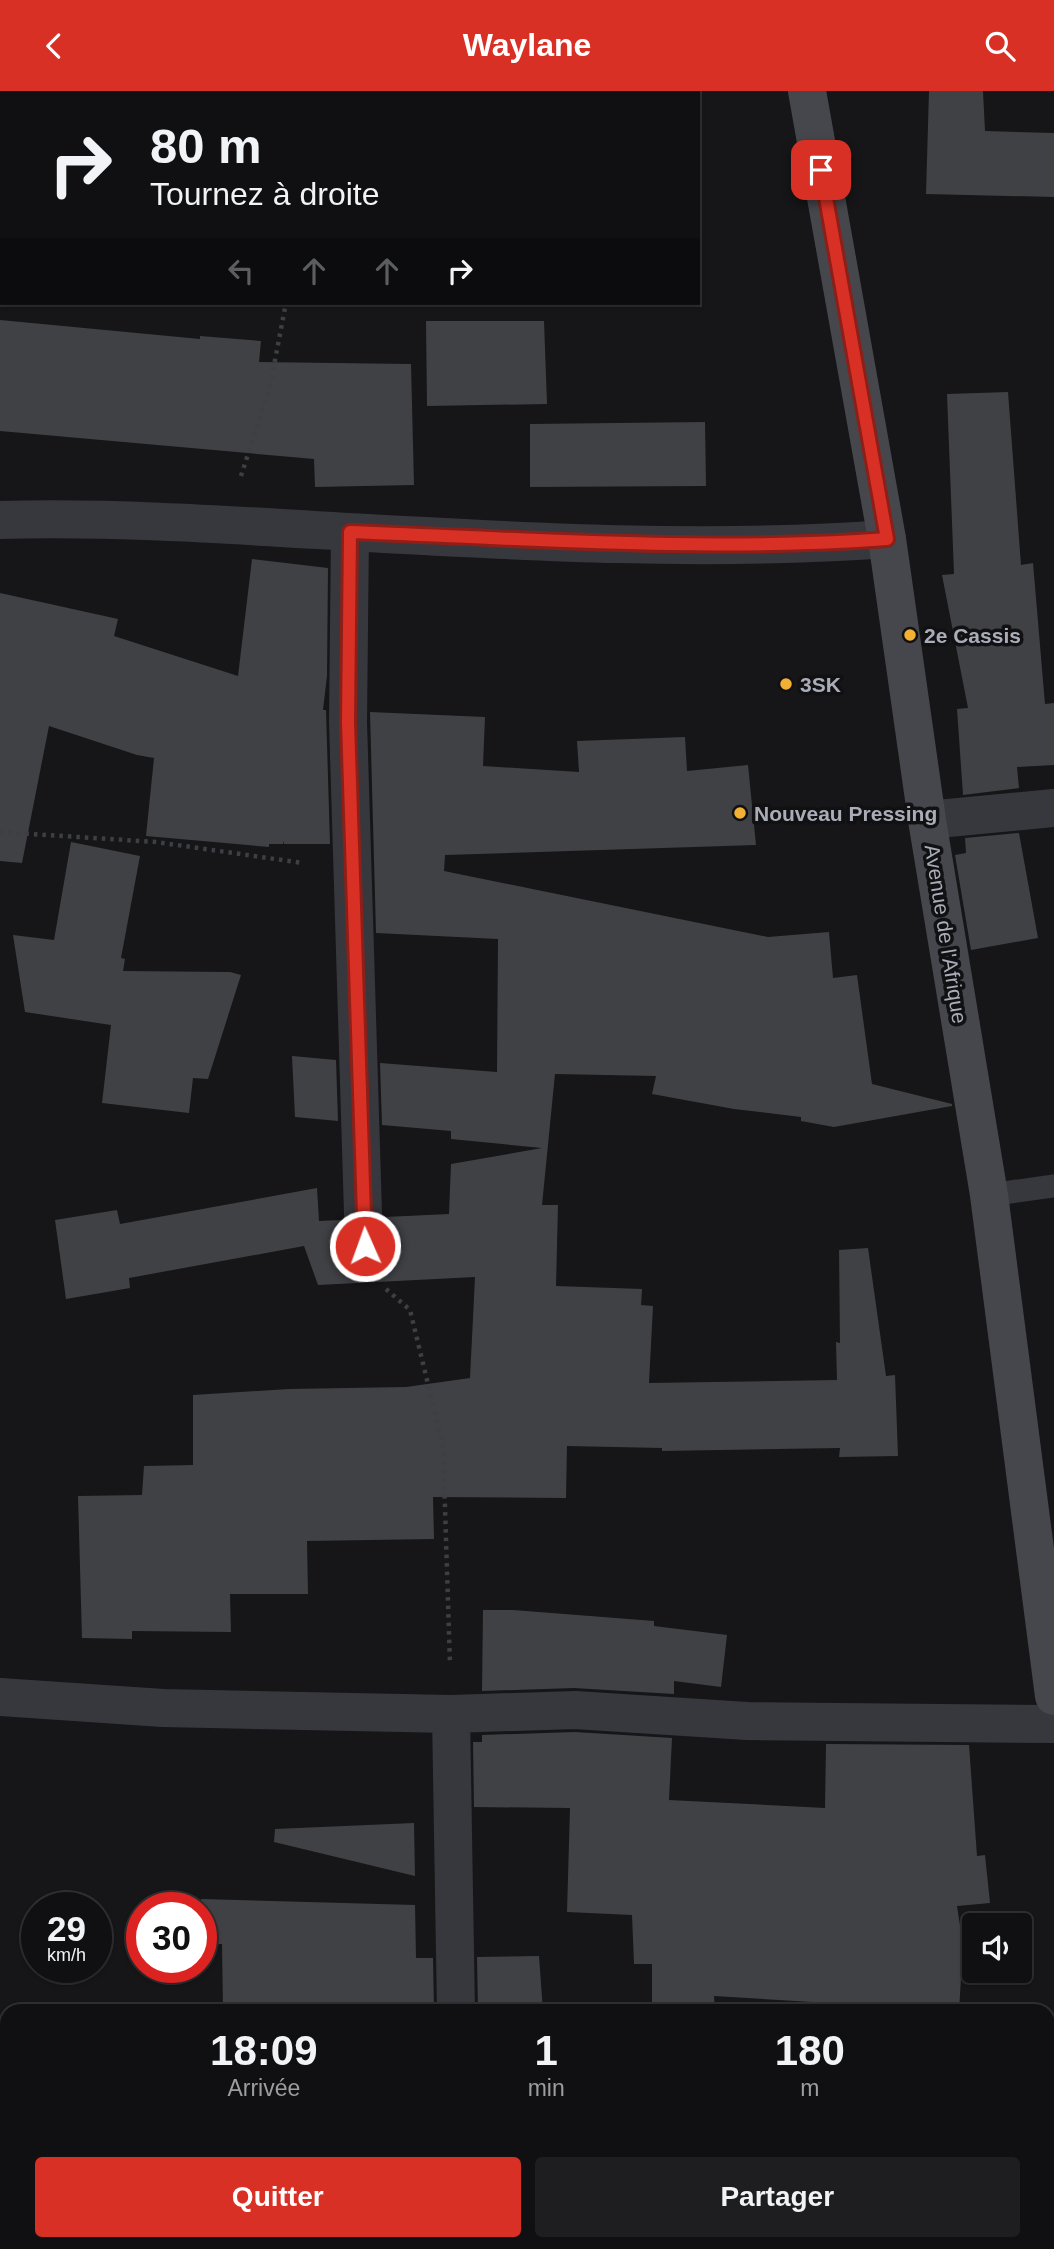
<!DOCTYPE html>
<html lang="fr">
<head>
<meta charset="utf-8">
<style>
  :root { --surface:#101012; --page:#1e1e20; --text:#f1f3f6; --muted:#9c9d9f; --line:#303032; --accent:#d93025 }
  body { margin:0; font-family:Arial,sans-serif; background:var(--page); color:var(--text); height:100vh; display:flex; flex-direction:column; font-size:26px; white-space:nowrap }
  * { box-sizing:border-box; margin:0 }
  p { font-size:23px; color:var(--muted) }
  .icon { flex:none; width:38px; height:38px; fill:none; stroke:currentColor; stroke-width:2; stroke-linecap:round; stroke-linejoin:round }
  .map { position:relative; flex:1; overflow:hidden }
  .drawer { position:absolute; left:0px; top:1913px; width:1055px; height:247px; display:flex; flex-direction:column; background:var(--surface); border-radius:21px 21px 0 0; box-shadow:0 2px 5px #0004,0 0 0 2px var(--line) }
  .drawer>* { flex:none }
  .top-card { position:absolute; left:0px; top:0px; width:700px; height:214px; box-shadow:0 2px 5px #0004,0 0 0 2px var(--line); background:#101012; color:var(--text); overflow:hidden }
  .controls { position:absolute; left:962px; top:1822px; display:grid; gap:14px }
  .controls a { display:grid; place-items:center; width:70px; height:70px; border-radius:7px; background:var(--surface); box-shadow:0 2px 5px #0004,0 0 0 2px var(--line); font-size:35px }
  .speed { position:absolute; left:21px; top:1801px; display:flex; gap:14px; font-size:35px; font-weight:700; text-align:center }
  .speed>* { display:grid; place-content:center; width:91px; height:91px; border-radius:50%; background:var(--surface); box-shadow:0 2px 5px #0004,0 0 0 2px var(--line); line-height:1 }
  .speed small { font-size:18px; font-weight:400 }
  .speed .limit { border:10px solid #d22; background:#fff; color:#111 }
  .pin { position:absolute; display:grid; place-items:center; width:60px; height:60px; color:#fff; margin:-30px; border-radius:14px; box-shadow:0 4px 10px #0006 }
  .me { position:absolute; width:77px; margin:-38px; rotate:358deg; stroke-linejoin:round; filter:drop-shadow(0 0 5px #0008) }
  .turn { display:flex; align-items:center; gap:24px; height:147px; padding:0 35px; font-size:32px }
  .turn .icon { width:91px; height:91px; stroke-width:2.5 }
  .turn b { display:block; font-size:49px; line-height:60px }
  .lanes { display:flex; align-items:center; height:66px; padding:0 35px; background:#0003; justify-content:center; gap:35px; direction:ltr }
  .lanes .off { opacity:.35 }
  .eta { display:flex; justify-content:space-evenly; align-items:center; height:119px; text-align:center }
  .eta b { font-size:42px; font-weight:700; line-height:49px }
  .cta { display:flex; gap:14px; margin-top:auto; padding:14px 35px }
  .cta a { flex:1; height:80px; border-radius:7px; background:var(--accent); color:#fff; font-size:28px; font-weight:700; line-height:80px; text-align:center }
  .cta a+a { background:var(--page); color:var(--text) }
  header { display:flex; justify-content:space-between; align-items:center; height:91px; padding:0 35px; background:var(--accent); color:#fff; font-size:32px; font-weight:700 }
  .map>svg:first-child { display:block }
  .building { fill:#404145 }
  .lines { fill:none; stroke-linecap:round; stroke-linejoin:round }
  .path { stroke:#3d3f44; stroke-width:4.5; stroke-dasharray:3.5 5; stroke-linecap:butt }
  .lane { stroke:#37383d; stroke-width:23 }
  .street { stroke:#37383d; stroke-width:38 }
  .secondary { stroke:#45474d; stroke-width:38 }
  .route-casing { stroke:#8d1f18; stroke-width:18 }
  .route { stroke:#d93025; stroke-width:12 }
  .poi-dot { fill:#f2b134; stroke:#111113; stroke-width:2.5 }
  .labels { text-anchor:middle; dominant-baseline:central; stroke-width:7; stroke-linejoin:round; paint-order:stroke }
  .poi-label { font-size:21px; font-weight:bold; fill:#a8adb8; stroke:#111113; text-anchor:start }
  .street-label { font-size:21px; fill:#a8adb8; stroke:#111113 }
</style>
</head>
<body>
<header><svg class="icon" aria-label="back" viewBox="0 0 24 24"><path d="M15 5l-7 7 7 7"/></svg>Waylane<svg class="icon" aria-label="search" viewBox="0 0 24 24"><circle cx="10" cy="10" r="6"/><path d="M15 15l6 6"/></svg></header>
<div class="map">
<svg width="1054" height="2158" viewBox="0 0 1054 2158">
  <rect width="100%" height="100%" fill="#161618"/>
  <!-- building -->
  <path class="building" d="M929,0H983L985,40L1054,42V106L926,103Z
    M0,229L200,248V245L261,250L259,271L411,273L414,394L315,396L314,368L0,340Z
    M426,230H544L547,313L427,315Z
    M1008,301L1021,474L1033,472L1045,613L1054,612V674L1017,676L1019,697L963,704L957,618L968,617L942,484L954,483L947,303Z
    M705,331L706,395L530,396V333Z
    M252,468L328,477L327,585L323,619H326L330,753H284L283,750V753H269V756L146,745L154,667L137,664L49,635L22,772L0,770V502L118,528L114,545L238,585Z
    M370,621L485,626L483,675L579,681L577,650L685,646L687,680L748,674L756,754L445,764L444,780L768,846L829,841L833,887L857,884L872,993L952,1013V1015L834,1036L801,1030V1026L734,1018L652,1003L656,985L555,983L542,1114H558L556,1195L642,1198L641,1214L653,1215L649,1292L837,1289L836,1251L840,1252L839,1159L868,1157L886,1285L895,1284L898,1365L839,1366L840,1357L662,1360V1357L567,1355L566,1407L433,1406L434,1448L307,1450L308,1503H230L231,1541L132,1540V1548L82,1547L78,1405L142,1404L144,1375L193,1374V1304L289,1298L406,1296L470,1287L475,1186L318,1194L304,1155L129,1187L130,1197L66,1208L55,1129L117,1119L120,1133L317,1097L319,1130L341,1129L342,1156L345,1166L354,1175L365,1177L376,1173L384,1165L386,1154L385,1126L449,1123L451,1073L542,1057L451,1048V1040L382,1034L380,972L497,981L498,848L376,842Z
    M1019,742L1038,847L971,859L955,764L966,762L965,747Z
    M71,751L140,765L121,867L125,868L123,880L230,881L241,884L208,988L193,987L189,1022L102,1012L111,934L25,921L13,844L54,849Z
    M292,965L336,969L338,1030L295,1026Z
    M483,1519H513L654,1530V1535L727,1544L721,1596L674,1590V1603L574,1597L482,1600Z
    M575,1641L672,1647L669,1709L825,1717L826,1653L969,1654L977,1765L985,1764L990,1812L957,1815L963,1854L959,1920H879V1915L714,1905L715,1920L652,1918V1873H634L632,1824L567,1821L570,1717L474,1716L473,1651H482V1644Z
    M414,1732L415,1785L274,1751L275,1738Z
    M201,1808L415,1814L416,1867H433L434,1920H223L222,1853L201,1854Z
    M539,1865L543,1920H478L477,1866Z"/>
  <g class="lines">
    <!-- path -->
    <path class="path" d="M338,2L339,0
      M241,385L270,295L286,212
      M0,741L156,751L303,772
      M386,1198L410,1219L443,1355L450,1573"/>
    <!-- lane -->
    <path class="lane" d="M989,1104L1054,1095"/>
    <!-- street -->
    <path class="street" d="M0,429C116,426 232,434 349,441C527,451 709,461 887,448
      M350,441L348,631L364,1155
      M927,729L1054,717
      M0,1606L163,1617L451,1623L575,1619L747,1630L1054,1633
      M451,1623L456,1920
      M0,2113L7,2114
      M464,2152V2158"/>
    <!-- secondary -->
    <path class="secondary" d="M807,0L887,448L927,729L989,1104L1054,1605"/>
  </g>
  <g class="lines">
    <defs>
      <path id="route" d="M365,1155L348,631L350,441C529,448 708,461 887,448L821,79"/>
    </defs>
    <!-- route casing -->
    <use href="#route" class="route-casing"/>
    <!-- route -->
    <use href="#route" class="route"/>
  </g>
  <!-- markers -->
  <g class="poi-dot">
    <circle cx="910" cy="544" r="7"/>
    <circle cx="786" cy="593" r="7"/>
    <circle cx="740" cy="722" r="7"/>
  </g>
  <g class="labels">
    <!-- poi labels -->
    <g class="poi-label">
      <text x="924" y="544">2e Cassis</text>
      <text x="800" y="593">3SK</text>
      <text x="754" y="722">Nouveau Pressing</text>
    </g>
    <!-- street labels -->
    <g class="street-label">
      <text transform="translate(946 843) rotate(81)">Avenue de l'Afrique</text>
    </g>
  </g>
</svg>
<div class="controls">
<a><svg class="icon" aria-label="sound" viewBox="0 0 24 24"><path d="M4 9h4l5-4v14l-5-4H4zM17 9q2 3 0 6"/></svg></a>
</div>
<div class="speed"><div>29<small>km/h</small></div><div class="limit">30</div></div>
<div class="pin" style="left:821px;top:79px;background:#d93025"><svg class="icon" aria-label="arrive" viewBox="0 0 24 24"><path d="M6 21V4h12l-3 4 3 4H6"/></svg></div>
<svg class="me" style="left:365px;top:1155px" viewBox="-20 -20 40 40"><circle r="17" fill="#d93025" stroke="#fff" stroke-width="3"/><path d="M0-11L8 9 0 5-8 9z" fill="#fff"/></svg>
<div class="top-card">
<div class="turn"><svg class="icon" aria-label="right" viewBox="0 0 24 24"><path d="M7 20v-9h11M14 6l5 5-5 5"/></svg><div><b>80 m</b>Tournez à droite</div></div>
<div class="lanes"><svg class="icon off" aria-label="left" viewBox="0 0 24 24"><path d="M17 20v-9H6M10 6l-5 5 5 5"/></svg><svg class="icon off" aria-label="ahead" viewBox="0 0 24 24"><path d="M12 20V5M6 11l6-6 6 6"/></svg><svg class="icon off" aria-label="ahead" viewBox="0 0 24 24"><path d="M12 20V5M6 11l6-6 6 6"/></svg><svg class="icon" aria-label="right" viewBox="0 0 24 24"><path d="M7 20v-9h11M14 6l5 5-5 5"/></svg></div>
</div>
<section class="drawer">
<div class="eta">
<div><b>18:09</b><p>Arrivée</p></div>
<div><b>1</b><p>min</p></div>
<div><b>180</b><p>m</p></div>
</div>
<div class="cta"><a>Quitter</a><a>Partager</a></div>
</section>
</div>
</body>
</html>
